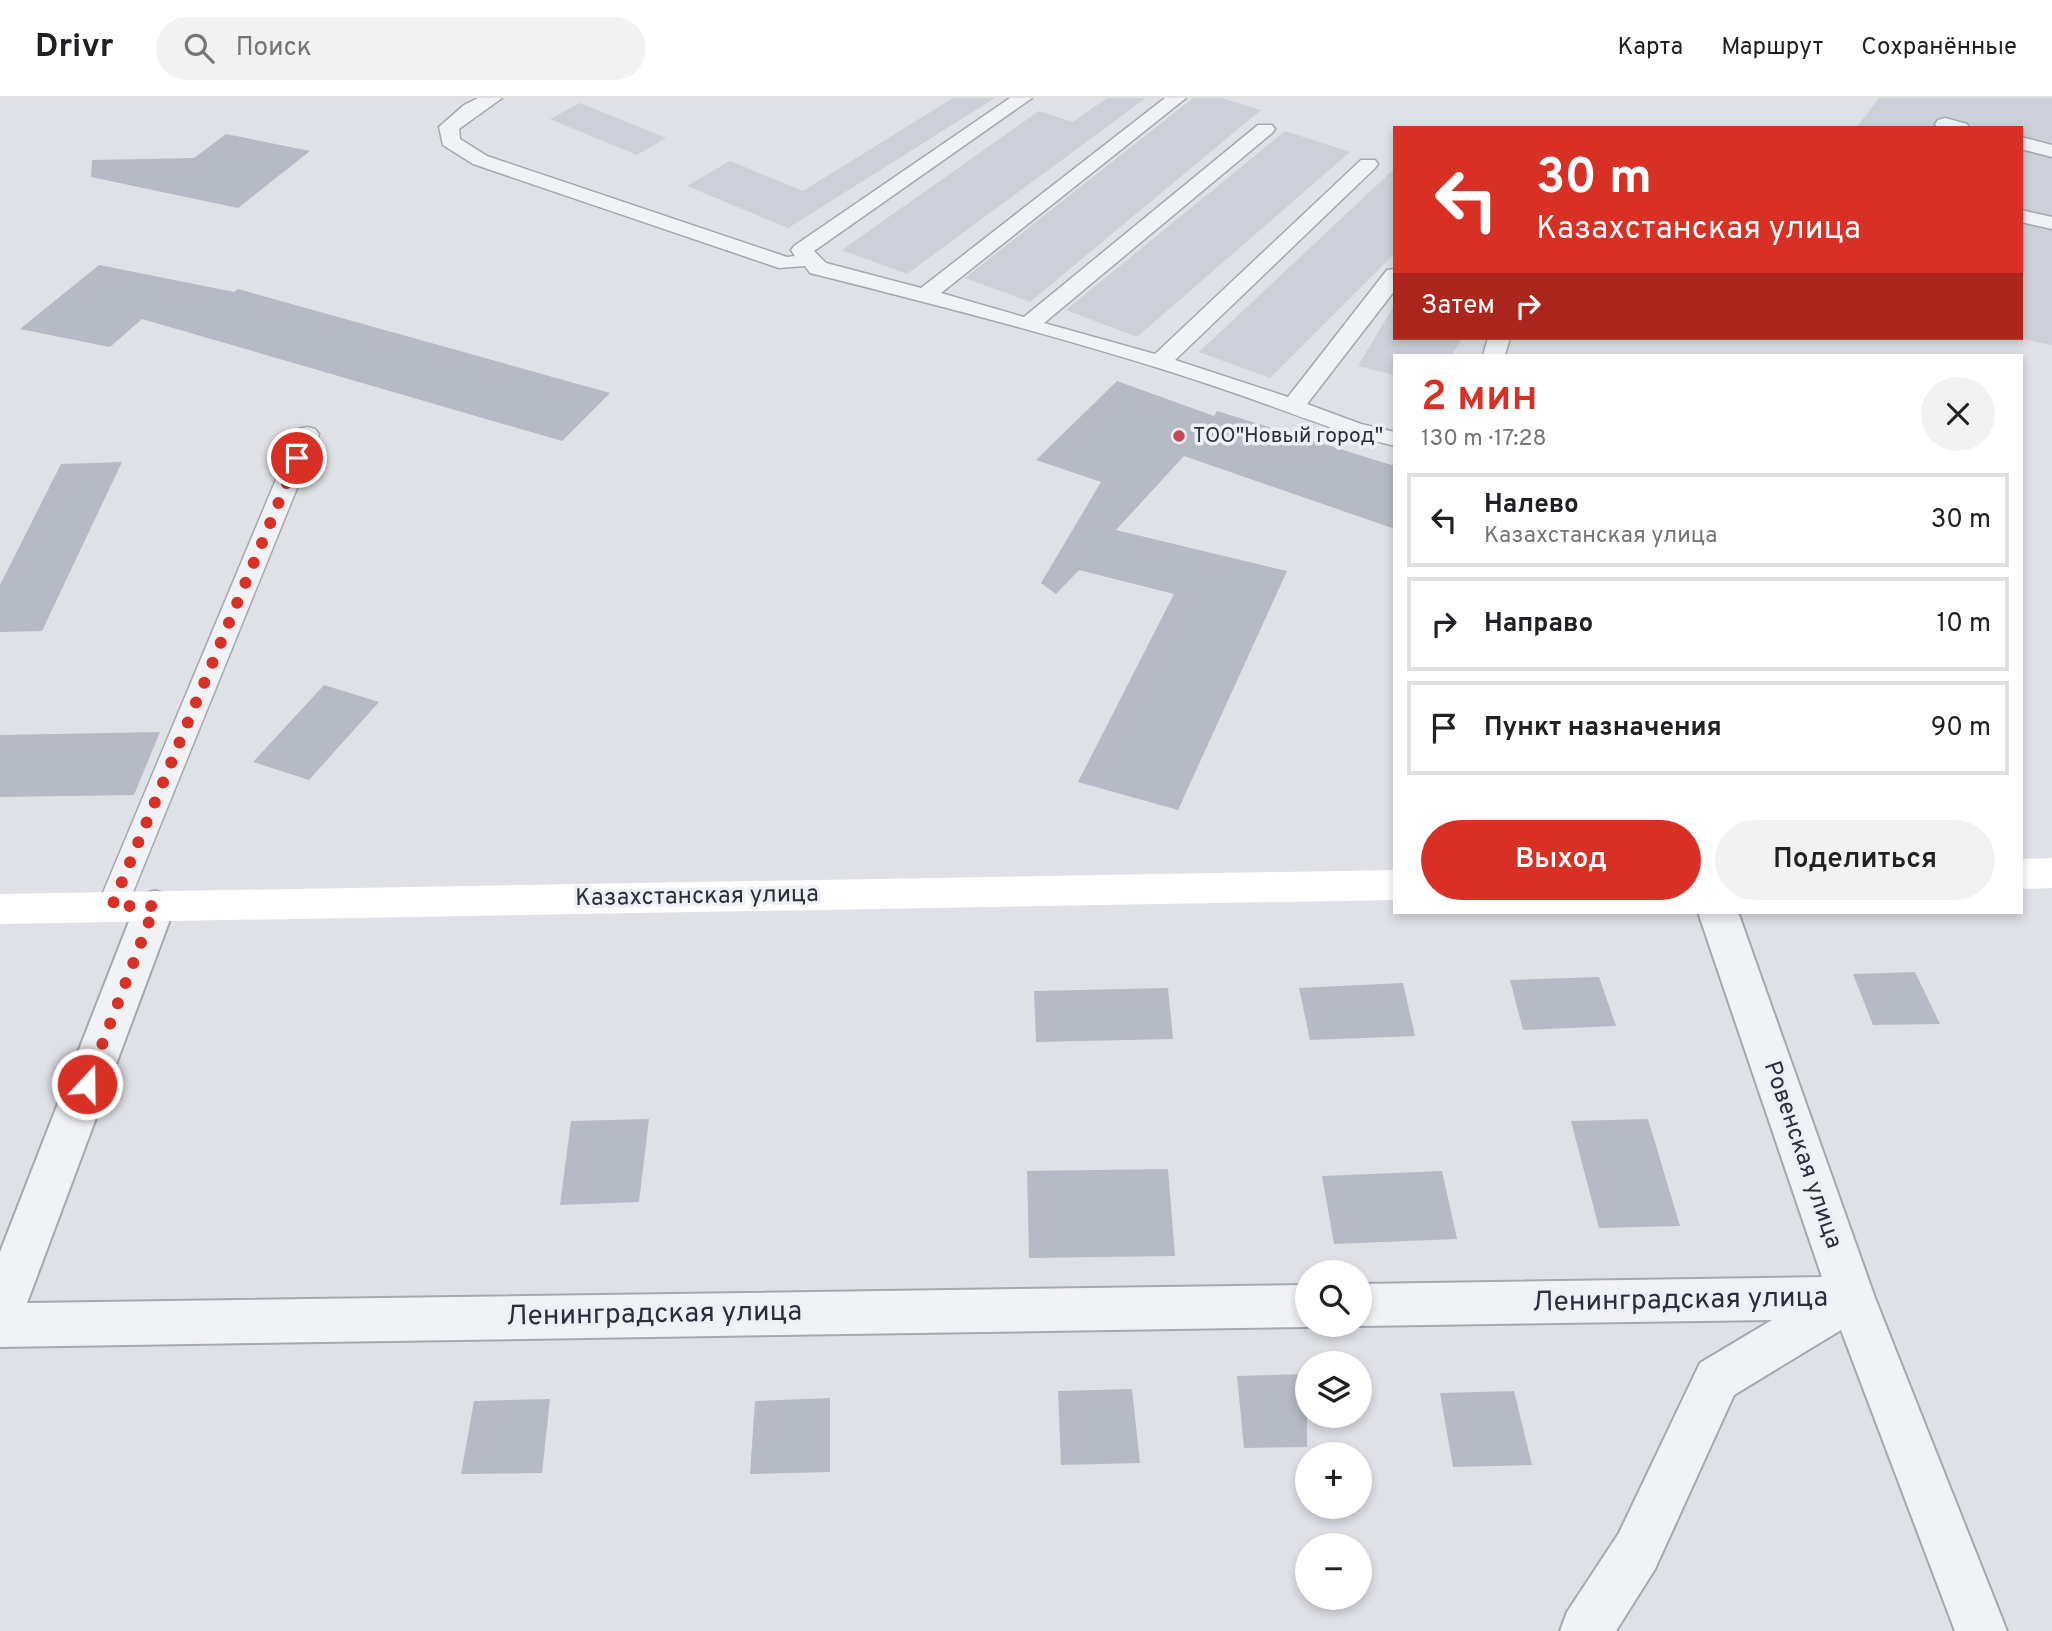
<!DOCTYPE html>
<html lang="ru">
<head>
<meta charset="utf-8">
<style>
  :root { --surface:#fff; --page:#f2f2f2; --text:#202124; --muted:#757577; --line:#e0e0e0; --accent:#d93025 }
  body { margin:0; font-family:Overpass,sans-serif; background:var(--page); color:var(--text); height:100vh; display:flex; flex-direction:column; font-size:26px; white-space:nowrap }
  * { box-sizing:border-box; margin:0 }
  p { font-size:23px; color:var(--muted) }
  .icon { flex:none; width:38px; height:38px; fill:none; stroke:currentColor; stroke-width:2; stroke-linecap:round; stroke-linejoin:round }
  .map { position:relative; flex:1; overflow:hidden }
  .side { position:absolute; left:1393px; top:256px; width:630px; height:560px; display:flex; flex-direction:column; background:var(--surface); border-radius:0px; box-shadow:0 4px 10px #0003 }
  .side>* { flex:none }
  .guide { position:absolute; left:1393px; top:28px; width:630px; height:214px; border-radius:0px; box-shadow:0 4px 10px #0003; background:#d93025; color:#fff; overflow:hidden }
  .tools { position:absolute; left:1295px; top:1162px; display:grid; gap:14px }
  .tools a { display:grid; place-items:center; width:77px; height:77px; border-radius:50%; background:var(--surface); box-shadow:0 4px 10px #0003; font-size:35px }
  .pin { position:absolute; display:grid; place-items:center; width:60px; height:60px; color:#fff; margin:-30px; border:4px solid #fff; border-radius:50%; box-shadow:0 2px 7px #0007 }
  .me { position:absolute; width:77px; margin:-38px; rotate:21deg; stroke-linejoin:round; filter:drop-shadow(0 0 5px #0008) }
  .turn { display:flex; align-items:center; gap:24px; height:147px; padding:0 28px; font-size:32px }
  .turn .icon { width:91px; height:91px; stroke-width:2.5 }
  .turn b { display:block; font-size:49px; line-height:60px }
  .then { display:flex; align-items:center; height:66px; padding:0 28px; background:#0003; gap:14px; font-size:26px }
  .round { display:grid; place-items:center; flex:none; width:74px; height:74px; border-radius:37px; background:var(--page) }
  .head { display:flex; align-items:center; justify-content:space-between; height:119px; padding:0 28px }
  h1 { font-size:42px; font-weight:600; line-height:52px; color:var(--accent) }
  .cta { display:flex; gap:14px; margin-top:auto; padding:14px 28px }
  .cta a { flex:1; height:80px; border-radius:42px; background:var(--accent); color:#fff; font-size:28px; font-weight:600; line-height:80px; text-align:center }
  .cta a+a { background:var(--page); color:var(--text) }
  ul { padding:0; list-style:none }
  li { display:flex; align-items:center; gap:21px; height:94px; margin:0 14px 10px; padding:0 14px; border:4px solid var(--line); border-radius:0px }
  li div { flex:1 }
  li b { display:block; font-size:26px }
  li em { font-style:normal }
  header { display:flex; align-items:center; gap:42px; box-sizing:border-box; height:98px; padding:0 35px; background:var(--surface); border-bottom:2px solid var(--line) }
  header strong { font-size:33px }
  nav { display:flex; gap:38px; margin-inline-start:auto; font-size:24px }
  .search { width:490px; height:63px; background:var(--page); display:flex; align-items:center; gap:18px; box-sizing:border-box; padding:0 24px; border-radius:38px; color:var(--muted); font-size:26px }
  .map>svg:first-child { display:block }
  .built { fill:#cdd0d9 }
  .building { fill:#b6bac4 }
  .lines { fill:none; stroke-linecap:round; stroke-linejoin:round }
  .service-casing { stroke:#a5a8b1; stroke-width:3 }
  .minor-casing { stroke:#a5a8b1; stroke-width:4 }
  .service { fill:#f1f2f6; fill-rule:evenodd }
  .minor { fill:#f1f2f6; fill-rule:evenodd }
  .secondary { fill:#fff; fill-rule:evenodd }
  .route { stroke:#d93025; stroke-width:12; stroke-dasharray:0 21.6 }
  .poi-dot { fill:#c64a54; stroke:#eef0f5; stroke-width:2.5 }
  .labels { text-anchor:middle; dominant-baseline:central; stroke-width:7; stroke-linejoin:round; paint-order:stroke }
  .far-poi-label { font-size:21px; fill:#292f3d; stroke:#eef0f5; text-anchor:start }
  .street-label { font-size:24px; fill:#292f3d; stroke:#eef0f5 }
  .near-street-label { font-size:28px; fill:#292f3d; stroke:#eef0f5 }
</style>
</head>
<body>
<header>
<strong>Drivr</strong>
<div class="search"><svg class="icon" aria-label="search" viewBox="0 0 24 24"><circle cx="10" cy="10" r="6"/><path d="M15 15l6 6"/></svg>Поиск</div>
<nav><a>Карта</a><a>Маршрут</a><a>Сохранённые</a></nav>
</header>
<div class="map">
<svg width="2052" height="1533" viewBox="0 0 2052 1533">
  <rect width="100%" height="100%" fill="#dfe1e7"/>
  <!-- built -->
  <path class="built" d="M953,0H995L788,130L687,88L730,63L803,93Z
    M1107,0H1146L907,176L842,152L1039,13L1073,24Z
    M1193,0H1221L1261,12L1030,204L965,180Z
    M1879,0H2052V247L2018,240H2021V30H1856Z
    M580,5L666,40L637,57L550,21Z
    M1285,33L1350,54L1137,239L1066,212Z
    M1395,70V155L1270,280L1199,254Z
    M1395,206V240H1462L1452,257H1395V277L1358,268Z"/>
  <!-- building -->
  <path class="building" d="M226,36L310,53L238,110L91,79L92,62L194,60Z
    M99,167L234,194L238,191L610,295L562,343L142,221L110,249L20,231Z
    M1117,283L1214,318L1217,313L1395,368V431L1184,358L1116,432L1287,473L1178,712L1078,684L1174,496L1079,472L1056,496L1041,485L1101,384L1036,362Z
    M122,364L42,533L0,534V487L61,366Z
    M324,587L379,604L309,682L253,664Z
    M160,634L134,697L0,699V637Z
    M1915,874L1940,926L1873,927L1853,876Z
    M1599,879L1616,928L1523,932L1510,882Z
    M1403,885L1415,938L1310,942L1299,890Z
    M1168,890L1173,941L1036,944L1034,893Z
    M649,1021L639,1104L560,1107L571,1023Z
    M1648,1021L1680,1128L1599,1130L1571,1023Z
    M1168,1071L1175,1158L1029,1160L1027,1073Z
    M1442,1073L1457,1141L1334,1146L1322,1078Z
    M1307,1276V1349L1244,1350L1237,1278Z
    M1132,1291L1140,1365L1061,1367L1058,1293Z
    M1514,1293L1532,1367L1453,1369L1440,1295Z
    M830,1300V1374L750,1376L755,1303Z
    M550,1301L542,1375L461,1376L474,1303Z"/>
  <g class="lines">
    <defs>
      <path id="service" d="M478,0H502L459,31L460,41L487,58L787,159L795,158L791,152L794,148L1010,0H1032L814,153L826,165L921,190L1165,0H1186L941,195L1024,219L1258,27H1272L1275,31L1272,35L1044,225L1155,256L1361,62H1375L1378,66L1375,70L1175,262L1288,299L1387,172L1395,171V192L1307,306L1361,326L1395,334V348C1332,333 1275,308 1214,288C1082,244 945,209 810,175L805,168L779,170L473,66L443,47L439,29L464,7Z
        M1945,20L1967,26L1969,30H1938L1935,26L1938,22Z
        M2021,39L2052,47V59L2021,51Z
        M2021,112L2052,119V131L2021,124Z
        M1488,240H1510L1505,257H1483Z
        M307,329L315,331L319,336L127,809L123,817L112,821L101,817L97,809L295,336L299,331Z"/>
      <path id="minor" d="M155,793L169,797L175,808L27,1205L1307,1187V1227H1314L1307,1229L0,1249V1154L135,808L141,797Z
        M1698,814H1738L1875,1200L2007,1533H1955L1841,1232L1734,1297L1655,1471L1616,1533H1560L1567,1514L1619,1435L1700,1265L1772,1222L1360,1228L1356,1227H1360V1186L1822,1179Z"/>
    </defs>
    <!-- service casing -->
    <use href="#service" class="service-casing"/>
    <!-- minor casing -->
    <use href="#minor" class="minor-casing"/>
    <!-- service -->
    <use href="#service" class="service"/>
    <!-- minor -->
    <use href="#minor" class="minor"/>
    <!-- secondary -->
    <path class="secondary" d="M2052,760V790L2021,791V761Z
      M1395,772V802L0,826V796Z"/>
  </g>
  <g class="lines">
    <!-- route -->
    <path class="route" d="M87,986L155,808H112L297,360"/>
  </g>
  <!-- markers -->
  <circle class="poi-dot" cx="1179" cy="338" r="7"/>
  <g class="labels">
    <!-- far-poi labels -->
    <g class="far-poi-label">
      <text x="1193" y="338">ТОО"Новый город"</text>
    </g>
    <!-- street labels -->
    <g class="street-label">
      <text transform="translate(697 799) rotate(-1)">Казахстанская улица</text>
      <text transform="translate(1802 1057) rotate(71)">Ровенская улица</text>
    </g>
    <!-- near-street labels -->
    <g class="near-street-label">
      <text transform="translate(1680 1203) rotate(-1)">Ленинградская улица</text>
      <text transform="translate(654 1217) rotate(-1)">Ленинградская улица</text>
    </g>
  </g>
</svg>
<div class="tools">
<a><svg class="icon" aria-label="search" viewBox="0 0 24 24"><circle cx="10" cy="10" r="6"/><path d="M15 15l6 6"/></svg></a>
<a><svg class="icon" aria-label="layers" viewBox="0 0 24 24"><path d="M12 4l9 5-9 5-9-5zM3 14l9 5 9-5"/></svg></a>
<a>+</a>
<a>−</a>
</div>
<div class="pin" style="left:297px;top:360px;background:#d93025"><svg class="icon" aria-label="arrive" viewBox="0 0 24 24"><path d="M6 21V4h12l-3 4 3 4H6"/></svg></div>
<svg class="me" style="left:87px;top:986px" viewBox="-20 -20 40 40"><circle r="17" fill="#d93025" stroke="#fff" stroke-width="3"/><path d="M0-11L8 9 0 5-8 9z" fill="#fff"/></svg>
<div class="guide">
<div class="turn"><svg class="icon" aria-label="left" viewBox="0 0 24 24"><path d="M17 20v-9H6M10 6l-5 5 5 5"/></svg><div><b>30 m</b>Казахстанская улица</div></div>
<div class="then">Затем<svg class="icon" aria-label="right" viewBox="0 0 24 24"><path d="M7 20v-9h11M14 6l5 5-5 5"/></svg></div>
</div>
<section class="side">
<div class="head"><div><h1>2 мин</h1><p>130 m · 17:28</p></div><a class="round"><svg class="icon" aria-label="close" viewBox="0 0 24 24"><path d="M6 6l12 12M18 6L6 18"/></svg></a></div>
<ul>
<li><svg class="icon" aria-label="left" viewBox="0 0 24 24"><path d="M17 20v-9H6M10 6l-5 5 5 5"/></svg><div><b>Налево</b><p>Казахстанская улица</p></div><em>30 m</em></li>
<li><svg class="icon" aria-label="right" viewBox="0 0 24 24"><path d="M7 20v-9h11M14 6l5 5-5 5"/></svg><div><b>Направо</b></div><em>10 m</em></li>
<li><svg class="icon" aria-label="arrive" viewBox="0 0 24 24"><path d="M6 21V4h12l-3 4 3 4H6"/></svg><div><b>Пункт назначения</b></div><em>90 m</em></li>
</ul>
<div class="cta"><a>Выход</a><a>Поделиться</a></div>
</section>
</div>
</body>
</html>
